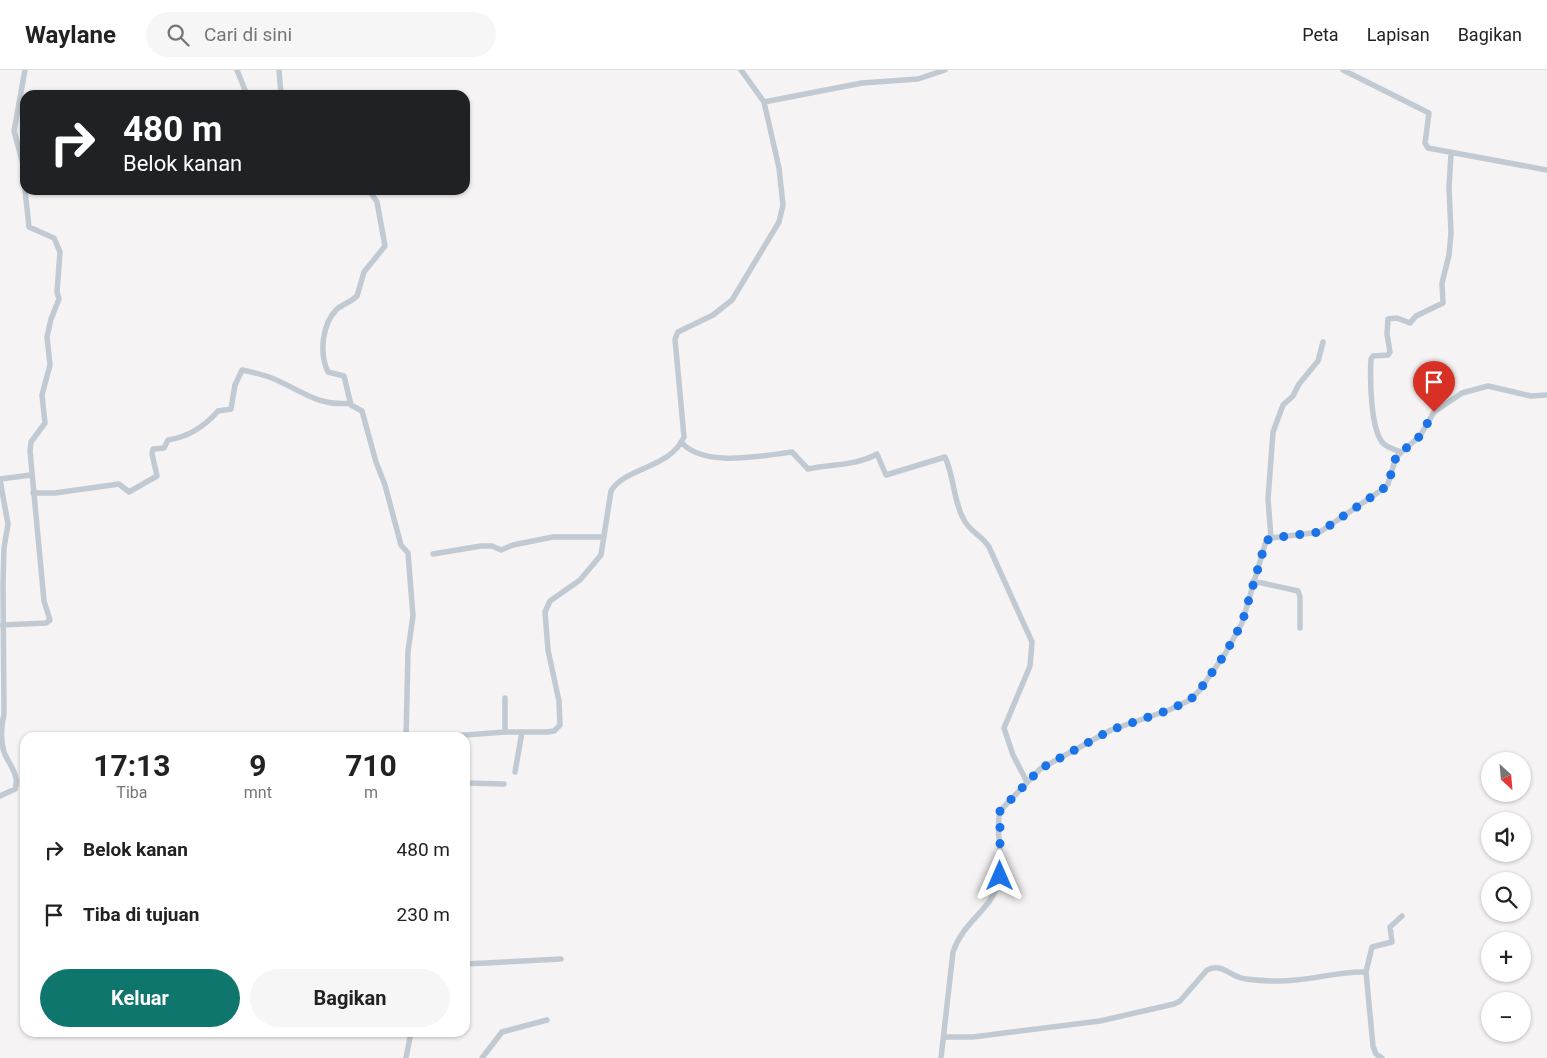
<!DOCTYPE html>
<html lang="id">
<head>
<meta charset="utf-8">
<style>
  :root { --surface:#fff; --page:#f6f6f6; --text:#222; --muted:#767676; --line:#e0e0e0; --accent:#0f766e }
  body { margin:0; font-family:Roboto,sans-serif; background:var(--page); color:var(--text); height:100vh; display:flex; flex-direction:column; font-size:19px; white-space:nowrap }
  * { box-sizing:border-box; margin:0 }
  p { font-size:16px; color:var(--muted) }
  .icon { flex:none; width:28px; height:28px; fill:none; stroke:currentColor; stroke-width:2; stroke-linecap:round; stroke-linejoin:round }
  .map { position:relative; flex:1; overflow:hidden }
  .side { position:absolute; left:20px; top:662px; width:450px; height:305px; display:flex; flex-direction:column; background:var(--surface); border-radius:15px; box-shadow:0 1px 4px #0004 }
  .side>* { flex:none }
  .top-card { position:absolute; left:20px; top:20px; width:450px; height:105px; border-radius:15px; box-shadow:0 1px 4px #0004; background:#202124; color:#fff; overflow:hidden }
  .needle { width:32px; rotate:154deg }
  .tools { position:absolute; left:1481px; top:682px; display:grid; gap:10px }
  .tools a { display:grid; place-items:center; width:50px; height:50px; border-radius:50%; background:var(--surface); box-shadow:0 1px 4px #0004; font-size:25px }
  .pin { position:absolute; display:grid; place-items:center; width:42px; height:42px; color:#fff; margin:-51px -21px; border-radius:50% 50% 50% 0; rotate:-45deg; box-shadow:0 0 5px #0007 }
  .pin .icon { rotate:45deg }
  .me { position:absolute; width:55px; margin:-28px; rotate:0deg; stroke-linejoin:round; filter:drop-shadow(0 0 4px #0008) }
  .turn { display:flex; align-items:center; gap:18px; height:105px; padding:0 20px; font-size:22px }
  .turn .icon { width:65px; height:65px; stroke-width:2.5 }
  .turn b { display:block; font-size:35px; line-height:42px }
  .eta { display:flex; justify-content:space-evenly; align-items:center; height:85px; text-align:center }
  .eta b { font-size:30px; font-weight:700; line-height:35px }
  .action { display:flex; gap:10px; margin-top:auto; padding:10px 20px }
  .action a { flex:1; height:58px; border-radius:30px; background:var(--accent); color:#fff; font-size:20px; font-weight:700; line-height:58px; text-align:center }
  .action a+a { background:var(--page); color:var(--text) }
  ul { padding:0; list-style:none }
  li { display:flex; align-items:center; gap:15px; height:65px; padding:0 20px }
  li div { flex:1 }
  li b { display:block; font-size:19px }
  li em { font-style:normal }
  header { display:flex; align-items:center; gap:30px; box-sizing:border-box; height:70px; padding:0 25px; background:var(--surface); border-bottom:1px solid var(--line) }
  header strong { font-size:24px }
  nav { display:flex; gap:28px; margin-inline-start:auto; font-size:18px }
  .search { width:350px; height:45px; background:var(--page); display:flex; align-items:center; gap:12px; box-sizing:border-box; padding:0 18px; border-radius:28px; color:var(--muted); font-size:19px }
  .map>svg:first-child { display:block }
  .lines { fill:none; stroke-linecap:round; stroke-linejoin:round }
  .street { stroke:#c1cad2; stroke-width:5.5 }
  .route { stroke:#1a73e8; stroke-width:9; stroke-dasharray:0 16.2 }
</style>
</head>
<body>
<header>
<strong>Waylane</strong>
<div class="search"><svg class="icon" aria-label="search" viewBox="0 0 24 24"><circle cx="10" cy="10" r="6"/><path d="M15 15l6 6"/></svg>Cari di sini</div>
<nav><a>Peta</a><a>Lapisan</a><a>Bagikan</a></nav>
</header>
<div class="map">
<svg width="1547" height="988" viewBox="0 0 1547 988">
  <rect width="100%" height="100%" fill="#f5f3f3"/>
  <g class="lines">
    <!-- street -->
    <path class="street" d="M237,0L247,25
      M279,0L281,25
      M1343,0L1429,43L1425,73L1428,78L1547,100
      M764,32L862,13L918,9L945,0
      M25,118L23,94L14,61L25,0
      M369,120L377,132L385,176L364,202L357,226C351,232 343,234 337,239C322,254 319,283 328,302L344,306L351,335L362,341L376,392L385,415L401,475L408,483L413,546L408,581L406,668
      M681,372C704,398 761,386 792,382L808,399C831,394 856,396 877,384L886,405L945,387C954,406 953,429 963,448C969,462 982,465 989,477L1032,572L1030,596L1004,658L1013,685L1027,712
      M1401,382C1396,380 1388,378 1384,374C1370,362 1370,306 1371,289L1373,286L1388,285L1390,282L1387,264L1388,249L1397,248L1410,253L1416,246L1443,233L1442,213L1449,185L1451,163L1449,117L1451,84
      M0,409L31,405
      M0,410L8,454L4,478L3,514L4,644C1,657 0,669 4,682C9,695 20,705 15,719L0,726
      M33,423H55L119,414L129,422L157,406L152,384L153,379L164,378L168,370C188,367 205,356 218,341L231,339L235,315L242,300C251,302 261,304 269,307C299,318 316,337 350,333
      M1271,468L1268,429L1273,362L1283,335L1293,326L1299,314L1318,291L1323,272
      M433,484L481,476H492L501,480L513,475L553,467H603
      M1253,511L1298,521L1300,527V558
      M2,555L46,553L50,550L44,531L30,381L31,372L45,353L42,325L50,295L47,267L51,249L59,229L57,222L60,182L54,168L29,157L25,120
      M505,628V662
      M426,668L505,662H547L554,661L560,655L559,631L548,580L545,542L550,531L580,510L601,485L611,421C625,397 670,399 684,367L675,269L678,262L713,245L732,230L779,152L783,135L779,98L764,32L741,0
      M515,702L522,662
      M465,713L504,714
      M465,894L561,889
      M1366,902L1372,877L1392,872L1390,857L1402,846
      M945,967H973L1100,951L1174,934L1180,931L1207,900C1224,892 1230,908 1246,909C1262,911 1280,912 1296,910C1320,908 1342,901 1366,902L1373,976L1376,984L1382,988
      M406,988L411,962
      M482,988L502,962L547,950
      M941,988L953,882C963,852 989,841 998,815C1006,794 994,763 1000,741L1040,699L1111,660L1169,640L1190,630L1199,621L1225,584L1242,553L1266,471L1271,468L1320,462L1383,419L1388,414L1396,387L1420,366L1434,342L1462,323L1488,316L1531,326L1547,325"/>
  </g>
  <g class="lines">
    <!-- route -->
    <path class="route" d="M1000,806V741L1040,699L1111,660L1169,640L1190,630L1199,621L1225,584L1242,553L1266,471L1271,468L1320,462L1383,419L1388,414L1396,387L1420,366L1434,342"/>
  </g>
</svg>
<div class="tools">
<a><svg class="needle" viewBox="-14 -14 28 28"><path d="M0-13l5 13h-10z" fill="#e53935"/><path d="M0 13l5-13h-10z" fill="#767676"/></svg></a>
<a><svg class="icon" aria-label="sound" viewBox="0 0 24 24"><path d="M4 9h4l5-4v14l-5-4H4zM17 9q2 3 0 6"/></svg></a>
<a><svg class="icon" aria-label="search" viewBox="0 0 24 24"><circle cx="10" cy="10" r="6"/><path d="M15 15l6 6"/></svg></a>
<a>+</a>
<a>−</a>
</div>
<div class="pin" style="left:1434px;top:342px;background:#d93025"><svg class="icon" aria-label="arrive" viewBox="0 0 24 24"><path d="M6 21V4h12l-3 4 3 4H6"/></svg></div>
<svg class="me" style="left:1000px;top:806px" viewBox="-20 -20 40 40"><path d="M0-17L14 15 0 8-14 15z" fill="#1a73e8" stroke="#fff" stroke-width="4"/></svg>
<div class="top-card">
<div class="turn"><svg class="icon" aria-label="right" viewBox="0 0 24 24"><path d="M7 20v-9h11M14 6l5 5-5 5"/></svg><div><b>480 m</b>Belok kanan</div></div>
</div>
<section class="side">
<div class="eta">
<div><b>17:13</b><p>Tiba</p></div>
<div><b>9</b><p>mnt</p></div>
<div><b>710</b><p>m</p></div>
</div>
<ul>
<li><svg class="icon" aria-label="right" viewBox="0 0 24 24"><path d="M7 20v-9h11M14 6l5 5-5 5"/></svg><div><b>Belok kanan</b></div><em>480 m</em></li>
<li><svg class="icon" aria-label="arrive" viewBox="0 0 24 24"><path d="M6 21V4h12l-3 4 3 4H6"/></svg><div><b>Tiba di tujuan</b></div><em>230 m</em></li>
</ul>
<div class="action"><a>Keluar</a><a>Bagikan</a></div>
</section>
</div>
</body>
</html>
